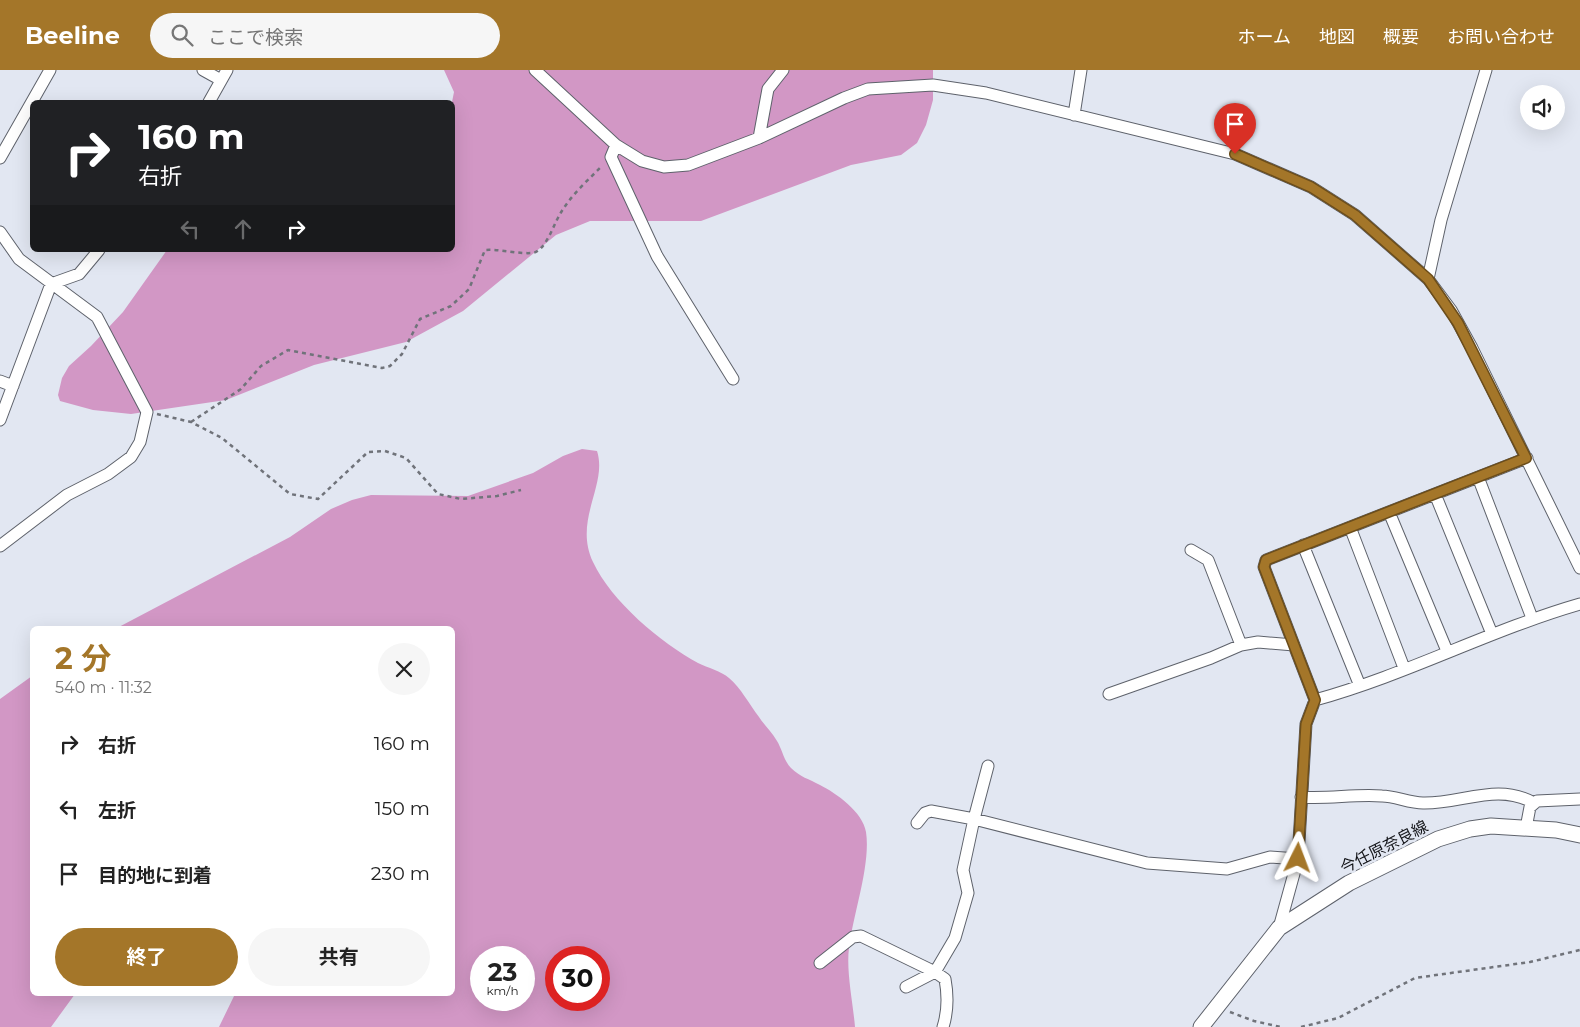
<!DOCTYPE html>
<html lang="ja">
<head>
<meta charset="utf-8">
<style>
  :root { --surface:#fff; --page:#f6f6f6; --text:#222; --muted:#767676; --accent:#a47629 }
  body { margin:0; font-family:Montserrat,"Noto Sans JP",sans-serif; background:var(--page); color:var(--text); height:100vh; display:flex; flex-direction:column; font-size:19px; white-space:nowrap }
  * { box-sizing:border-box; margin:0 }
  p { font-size:16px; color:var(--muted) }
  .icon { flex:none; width:28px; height:28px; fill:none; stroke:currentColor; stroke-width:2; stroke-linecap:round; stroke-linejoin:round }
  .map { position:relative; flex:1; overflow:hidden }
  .sheet { position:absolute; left:30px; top:556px; width:425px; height:370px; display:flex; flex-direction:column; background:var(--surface); border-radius:8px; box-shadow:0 5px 20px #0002 }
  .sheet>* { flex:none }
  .top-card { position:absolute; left:30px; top:30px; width:425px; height:152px; border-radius:8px; box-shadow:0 5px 20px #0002; background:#202124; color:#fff; overflow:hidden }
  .buttons { position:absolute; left:1520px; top:15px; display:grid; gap:10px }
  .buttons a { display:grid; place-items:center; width:45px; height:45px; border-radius:50%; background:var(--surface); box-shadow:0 5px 20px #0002; font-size:25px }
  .speed { position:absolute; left:470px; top:876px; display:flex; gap:10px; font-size:25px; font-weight:700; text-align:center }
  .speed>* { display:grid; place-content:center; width:65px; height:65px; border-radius:50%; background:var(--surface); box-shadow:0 5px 20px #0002; line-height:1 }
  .speed small { font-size:12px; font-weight:400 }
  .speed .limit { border:8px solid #d22; background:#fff; color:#111 }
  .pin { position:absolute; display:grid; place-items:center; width:42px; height:42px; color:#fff; margin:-51px -21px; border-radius:50% 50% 50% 0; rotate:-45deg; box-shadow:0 0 5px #0007 }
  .pin .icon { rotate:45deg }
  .me { position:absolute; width:55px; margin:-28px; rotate:3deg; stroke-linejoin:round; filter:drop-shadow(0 0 4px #0008) }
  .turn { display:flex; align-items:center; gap:18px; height:105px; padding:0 25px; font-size:22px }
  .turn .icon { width:65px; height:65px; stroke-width:2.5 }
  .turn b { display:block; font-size:35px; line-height:42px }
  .lanes { display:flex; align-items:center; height:48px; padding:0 25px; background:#0003; justify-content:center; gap:25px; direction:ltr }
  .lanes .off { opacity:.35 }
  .round { display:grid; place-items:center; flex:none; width:52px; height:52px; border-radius:26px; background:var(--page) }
  .headline { display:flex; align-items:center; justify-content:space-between; height:85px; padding:0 25px }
  h1 { font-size:30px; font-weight:700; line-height:38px; color:var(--accent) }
  .action { display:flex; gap:10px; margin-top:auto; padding:10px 25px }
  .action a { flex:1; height:58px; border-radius:30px; background:var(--accent); color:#fff; font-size:20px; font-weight:700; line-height:58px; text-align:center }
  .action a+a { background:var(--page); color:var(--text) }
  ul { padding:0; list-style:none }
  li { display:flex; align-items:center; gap:15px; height:65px; padding:0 25px }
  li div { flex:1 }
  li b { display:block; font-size:19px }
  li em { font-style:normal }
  header { display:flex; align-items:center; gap:30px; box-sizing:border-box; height:70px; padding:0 25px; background:var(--accent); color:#fff }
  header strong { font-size:24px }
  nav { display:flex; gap:28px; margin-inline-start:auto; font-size:18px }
  .search { width:350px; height:45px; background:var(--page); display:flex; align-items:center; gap:12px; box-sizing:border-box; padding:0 18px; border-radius:28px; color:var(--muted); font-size:19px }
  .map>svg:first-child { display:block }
  .forest { fill:#d297c5; fill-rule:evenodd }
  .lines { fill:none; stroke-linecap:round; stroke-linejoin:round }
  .minor-casing { stroke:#5e626b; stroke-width:13 }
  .secondary-casing { stroke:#5e626b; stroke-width:17 }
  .path { stroke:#70737a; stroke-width:2.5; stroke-dasharray:4 4; stroke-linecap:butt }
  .minor { stroke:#fff; stroke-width:11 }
  .secondary { stroke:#fff; stroke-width:15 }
  .route-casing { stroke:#6b4d1b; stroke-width:12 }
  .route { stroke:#a47629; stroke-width:9 }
  .labels { text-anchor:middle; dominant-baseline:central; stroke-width:5; stroke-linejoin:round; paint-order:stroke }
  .street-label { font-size:16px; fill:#121317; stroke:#e2e7f2 }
</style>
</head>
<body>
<header>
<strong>Beeline</strong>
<div class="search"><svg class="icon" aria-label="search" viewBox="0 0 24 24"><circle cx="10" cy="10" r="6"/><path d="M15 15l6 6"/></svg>ここで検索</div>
<nav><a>ホーム</a><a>地図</a><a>概要</a><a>お問い合わせ</a></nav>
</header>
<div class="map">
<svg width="1580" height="957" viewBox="0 0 1580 957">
  <rect width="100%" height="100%" fill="#e2e7f2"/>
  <!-- forest -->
  <path class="forest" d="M444,0H933V30L926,55L917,73L901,85L851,95L701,151H590L556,165L463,241L406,272L314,295L226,330L131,344L93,340L60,331L58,325L62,308L69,296L91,276L123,242L167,180H452V32L454,22Z
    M582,379L597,381C608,415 573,450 593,492C611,531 661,573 698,593C708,598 721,601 729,608C741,618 749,634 759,647C764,655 772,662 777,671C782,679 784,691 791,698C800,707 809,709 820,715C836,723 863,742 866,762C871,795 853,844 849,878C846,901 853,933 855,957H219L235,924H452V559H115L290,467L331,439L352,430L371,425L468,426L533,403L563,386ZM481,888H524V930H481ZM556,888H599V930H556Z
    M32,606V924H75L51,957H0V629Z"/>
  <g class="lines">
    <defs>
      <path id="minor" d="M203,0L221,10
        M535,0L616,75L642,91L664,97L688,95L759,68L844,28L868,19L933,15L986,23L1235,84L1311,117L1355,145L1428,209L1451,240L1472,278L1580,498
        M209,32L227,0
        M1074,45L1081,0
        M759,68L768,19L783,0
        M616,75L611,87L657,186L733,309
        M0,88L50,0
        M0,162L19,189L97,247L147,342L140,372L131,387L108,404L67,425L0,476
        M1428,209L1441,150L1486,0
        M0,311L13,316
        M0,350L51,214L79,204L99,180
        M1478,407L1532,548
        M1435,424L1492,564
        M1389,442L1447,581
        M1350,457L1404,598
        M1303,475L1360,616
        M1191,480L1208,490L1241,575
        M1109,624L1211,588L1241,575L1258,572L1294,575
        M1315,630C1406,605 1490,560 1580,534
        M988,696L974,749L1147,793L1227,799L1270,787L1298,789
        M1301,727C1328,729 1355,724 1382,726C1395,726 1409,733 1423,733C1462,734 1497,712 1534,733
        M1526,758L1530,737L1537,731L1580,729
        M1279,858L1298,789L1306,654L1315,630L1264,497L1266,490L1527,388
        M820,893L853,867L861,866L935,902L945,909C948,925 948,941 943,957
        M906,917L935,902L955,868L968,823L963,800L974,749L931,741L925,743L917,753"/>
      <path id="secondary" d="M1201,957L1279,858L1349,813L1438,769L1470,759L1491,756L1556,760L1580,765"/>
    </defs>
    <!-- minor casing -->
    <use href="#minor" class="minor-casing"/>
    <!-- secondary casing -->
    <use href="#secondary" class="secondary-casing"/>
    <!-- path -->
    <path class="path" d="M157,344L191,352L222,368L290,424L318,429L368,382L385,381L406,388L438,424L461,429L497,426L521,420
      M191,352L241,319L261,296L288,280L382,298L390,296L402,284L420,249L451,236L469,219L485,180C501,179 517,184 532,183C545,182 553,156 559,146C569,127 587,111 602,96
      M1230,942L1254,951L1281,957
      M1301,957L1338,948L1415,908L1530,892L1580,880"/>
    <!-- minor -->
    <use href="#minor" class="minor"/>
    <!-- secondary -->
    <use href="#secondary" class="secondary"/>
  </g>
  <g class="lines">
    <defs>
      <path id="route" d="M1235,84L1311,117L1355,145L1428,209L1458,253L1526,388L1266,490L1264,497L1315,630L1306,654L1298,788"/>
    </defs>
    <!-- route casing -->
    <use href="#route" class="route-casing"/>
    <!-- route -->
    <use href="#route" class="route"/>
  </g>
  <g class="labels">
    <!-- street labels -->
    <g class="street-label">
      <text transform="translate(1384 777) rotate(-27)">今任原奈良線</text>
    </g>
  </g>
</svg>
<div class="buttons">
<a><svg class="icon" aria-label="sound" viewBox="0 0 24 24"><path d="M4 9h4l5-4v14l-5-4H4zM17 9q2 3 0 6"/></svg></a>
</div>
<div class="speed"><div>23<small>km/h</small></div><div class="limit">30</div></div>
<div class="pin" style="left:1235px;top:84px;background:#d93025"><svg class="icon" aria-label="arrive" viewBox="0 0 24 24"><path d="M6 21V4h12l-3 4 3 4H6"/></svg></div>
<svg class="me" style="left:1298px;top:788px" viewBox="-20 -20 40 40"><path d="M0-17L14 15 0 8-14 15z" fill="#a47629" stroke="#fff" stroke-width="4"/></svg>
<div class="top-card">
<div class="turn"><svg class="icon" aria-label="right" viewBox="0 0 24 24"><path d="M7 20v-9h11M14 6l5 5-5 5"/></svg><div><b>160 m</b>右折</div></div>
<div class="lanes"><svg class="icon off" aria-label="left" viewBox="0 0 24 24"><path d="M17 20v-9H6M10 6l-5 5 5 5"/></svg><svg class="icon off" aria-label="ahead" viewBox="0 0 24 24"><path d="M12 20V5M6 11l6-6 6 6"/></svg><svg class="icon" aria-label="right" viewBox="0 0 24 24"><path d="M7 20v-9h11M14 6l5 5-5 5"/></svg></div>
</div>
<section class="sheet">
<div class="headline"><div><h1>2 分</h1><p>540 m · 11:32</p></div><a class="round"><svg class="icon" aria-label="close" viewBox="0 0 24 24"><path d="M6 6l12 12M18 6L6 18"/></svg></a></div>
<ul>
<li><svg class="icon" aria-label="right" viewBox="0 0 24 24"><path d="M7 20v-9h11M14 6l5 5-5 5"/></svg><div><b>右折</b></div><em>160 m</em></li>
<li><svg class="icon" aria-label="left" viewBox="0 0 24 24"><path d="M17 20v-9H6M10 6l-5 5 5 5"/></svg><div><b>左折</b></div><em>150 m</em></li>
<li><svg class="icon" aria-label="arrive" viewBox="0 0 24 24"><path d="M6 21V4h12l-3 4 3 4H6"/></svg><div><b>目的地に到着</b></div><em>230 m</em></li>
</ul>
<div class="action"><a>終了</a><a>共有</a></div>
</section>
</div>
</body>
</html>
